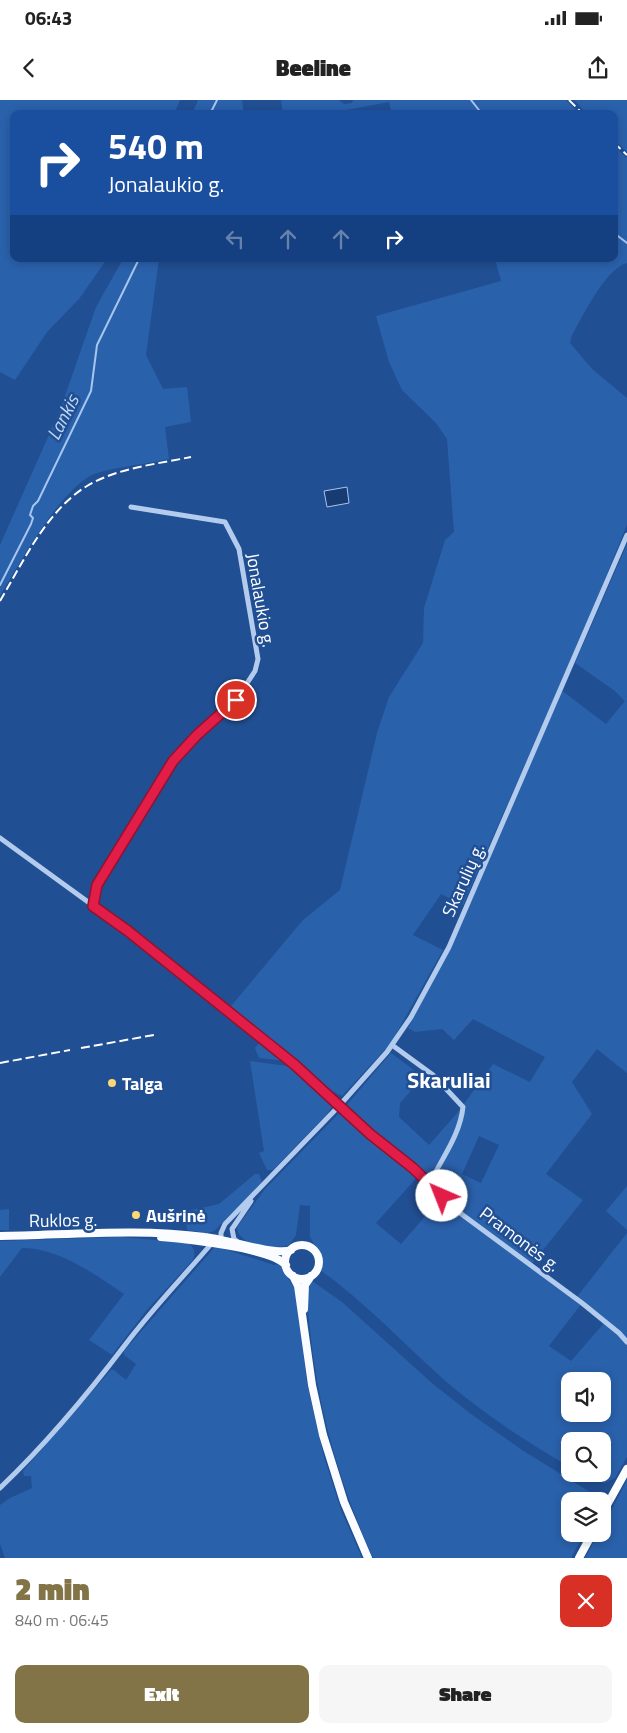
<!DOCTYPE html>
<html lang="en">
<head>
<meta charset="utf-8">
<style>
  :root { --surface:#fff; --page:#f6f6f6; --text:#222; --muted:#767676; --accent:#837447 }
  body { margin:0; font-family:"Titillium Web",sans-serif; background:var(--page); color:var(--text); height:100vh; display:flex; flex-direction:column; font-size:19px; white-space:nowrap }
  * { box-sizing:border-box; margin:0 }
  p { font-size:16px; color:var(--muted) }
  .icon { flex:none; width:28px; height:28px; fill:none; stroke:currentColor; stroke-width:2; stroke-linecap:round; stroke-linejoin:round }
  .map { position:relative; height:1458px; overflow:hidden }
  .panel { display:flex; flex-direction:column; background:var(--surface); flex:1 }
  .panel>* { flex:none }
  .hud { position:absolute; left:10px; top:10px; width:608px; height:152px; border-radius:10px; box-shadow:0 2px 8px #0003; background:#1a4fa0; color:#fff; overflow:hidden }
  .buttons { position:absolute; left:561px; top:1272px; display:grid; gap:10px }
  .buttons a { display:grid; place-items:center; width:50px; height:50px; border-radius:10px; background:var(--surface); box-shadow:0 2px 8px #0003; font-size:25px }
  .pin { position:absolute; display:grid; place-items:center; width:42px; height:42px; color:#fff; margin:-21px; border:2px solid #fff; border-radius:50%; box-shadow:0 1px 5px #0007 }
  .me { position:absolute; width:55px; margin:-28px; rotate:316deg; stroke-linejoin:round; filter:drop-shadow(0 0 4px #0008) }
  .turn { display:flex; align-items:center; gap:18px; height:105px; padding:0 15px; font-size:22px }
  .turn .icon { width:65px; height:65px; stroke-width:2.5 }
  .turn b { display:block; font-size:35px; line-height:42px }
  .lanes { display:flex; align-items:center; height:48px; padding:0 15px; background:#0003; justify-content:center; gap:25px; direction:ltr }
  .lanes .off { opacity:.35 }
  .round { display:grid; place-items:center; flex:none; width:52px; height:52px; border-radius:10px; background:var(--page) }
  .head { display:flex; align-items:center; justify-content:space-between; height:85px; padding:0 15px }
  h1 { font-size:30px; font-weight:800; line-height:38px; color:var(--accent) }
  .action { display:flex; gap:10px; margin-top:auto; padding:10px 15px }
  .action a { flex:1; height:58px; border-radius:10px; background:var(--accent); color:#fff; font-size:20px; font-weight:800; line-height:58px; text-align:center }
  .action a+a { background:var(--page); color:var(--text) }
  .status { display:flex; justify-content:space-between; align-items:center; height:35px; padding:0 25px; background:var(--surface); direction:ltr }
  .status svg { height:14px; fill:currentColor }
  header { display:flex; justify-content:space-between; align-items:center; height:65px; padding:0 15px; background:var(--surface); font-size:22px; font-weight:800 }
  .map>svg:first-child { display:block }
  .green { fill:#2a61ab; fill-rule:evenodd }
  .water { fill:#173b72; stroke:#a7c6ef }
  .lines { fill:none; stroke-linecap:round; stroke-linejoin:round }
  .stream { stroke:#a7c6ef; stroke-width:2 }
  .minor { stroke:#b3cced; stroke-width:5 }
  .primary { stroke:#fafcff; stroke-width:8 }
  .trunk { stroke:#fcfeff; stroke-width:8 }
  .rail { stroke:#fff; stroke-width:2; stroke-dasharray:9 4; stroke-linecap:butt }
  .route-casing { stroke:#92132f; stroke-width:12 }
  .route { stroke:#e11d48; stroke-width:9 }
  .poi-dot { fill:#fad874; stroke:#214f93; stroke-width:2 }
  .labels { text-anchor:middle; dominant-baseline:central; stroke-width:5; stroke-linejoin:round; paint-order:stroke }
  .street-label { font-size:18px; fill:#fff; stroke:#214f93 }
  .poi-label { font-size:18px; font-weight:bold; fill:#fff; stroke:#214f93; text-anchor:start }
  .water-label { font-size:19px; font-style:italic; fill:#bfd6f4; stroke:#214f93 }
  .district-label { font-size:22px; font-weight:bold; fill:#fff; stroke:#214f93 }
</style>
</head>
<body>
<div class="status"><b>06:43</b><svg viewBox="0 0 49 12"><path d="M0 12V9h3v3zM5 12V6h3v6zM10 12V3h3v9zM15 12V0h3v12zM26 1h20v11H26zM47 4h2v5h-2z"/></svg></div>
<header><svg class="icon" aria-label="back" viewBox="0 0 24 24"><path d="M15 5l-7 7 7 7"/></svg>Beeline<svg class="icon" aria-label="share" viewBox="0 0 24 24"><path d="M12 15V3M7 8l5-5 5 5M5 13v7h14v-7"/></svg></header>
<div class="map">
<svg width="627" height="1458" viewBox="0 0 627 1458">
  <rect width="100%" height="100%" fill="#214f93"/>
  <!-- green -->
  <path class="green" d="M0,0H180L174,14H14V159H107L79,199L47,232L15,280L0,272Z
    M198,0H242L244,14H192Z
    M281,0H339L344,4L352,3L353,0H566L580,14H392L389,2L325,14H283Z
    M574,0H627V52L614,40V14H587Z
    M614,46L627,58V163C605,169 583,216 572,235L570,243L592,269L627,298V425L587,523L463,805L441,794L413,835L443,850L391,943L342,996L332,991L231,906L303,820L340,790L377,633L389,597L423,543L424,508L445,440L454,432L447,339L436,323L402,290L389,262L376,216L501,181L495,159H614Z
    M123,159H159L146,255L163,289L187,287L191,322L165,327L169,359C153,363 101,369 90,376C57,395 20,463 0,496V445L60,310L96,207Z
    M627,444V973L597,949L572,982L592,1014L546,1074L583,1100L531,1165L576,1198L627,1133V1357L615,1378L605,1383L584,1374H602V1341H570V1367C525,1341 481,1312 442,1278C402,1242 365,1202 320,1170L322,1158L310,1137V1106L300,1105L296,1135L289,1145C275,1150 237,1146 237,1127L265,1089L345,1007L391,953L423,977L400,1003L399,1017L429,1045L458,1012L493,964L530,982L545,957L473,919L454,940L442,929L415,932L408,928L440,868L561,590L606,624L625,601L615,591L575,563ZM479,1036L499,1045L481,1083L462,1074ZM420,1074L442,1097L401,1144L376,1123ZM582,1203L605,1222L571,1261L549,1246ZM570,1281H602V1314H570Z
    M260,942H263L286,961L259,958L255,948Z
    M250,961L294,967L328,999L332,1007L326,1015L273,1070H267L259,1053L264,1051Z
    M255,1074H259L262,1082L260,1085L214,1131L207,1133L187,1130L186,1123L168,1124L169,1115L219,1104Z
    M627,1086V1130L606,1111Z
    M9,1109V1130H0V1110Z
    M121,1137L189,1143C195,1149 196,1155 192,1161L146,1211L112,1255L89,1240L124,1194C96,1175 57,1147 22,1148L0,1177V1141Z
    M214,1148H221L274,1165L279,1164L295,1189L307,1283L324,1357L341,1410L362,1458H5L0,1444V1405L10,1398L32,1388L31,1376H24L23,1371L111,1270H114L126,1280L136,1264L124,1255V1251Z
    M312,1181L342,1202L433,1284L471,1314L522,1350L598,1397L599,1401H570V1434H584L571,1458H373C340,1385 318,1310 310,1230C309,1215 304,1194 312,1181Z
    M627,1380V1458H585L598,1434H602L603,1426Z"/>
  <!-- water -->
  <path class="water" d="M347,387L349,403L327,407L324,391Z"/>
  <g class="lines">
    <!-- stream -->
    <path class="stream" d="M471,0L482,14
      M210,14L217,0
      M614,133L627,143
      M0,485L31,424L33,418L30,415L33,406L38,401L91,291L97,245L139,159"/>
    <!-- minor -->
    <path class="minor" d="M0,738L128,831L258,935L313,981L370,1034L413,1068L460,1113L582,1203L619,1233L627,1242
      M93,806L97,785L173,661L197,635L236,600L255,571L258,559L239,449L225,422L131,407
      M392,945L433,975L463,1007C460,1034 444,1055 432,1079V1085
      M221,1142V1133L225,1124L339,1006L387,952L411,917L449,847L627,435
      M238,1142L234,1139L232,1129L251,1101
      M0,1388C46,1344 87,1295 125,1245C152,1209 183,1177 212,1143"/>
    <!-- primary -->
    <path class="primary" d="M0,1136C68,1135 138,1128 205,1137C225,1139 276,1156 291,1150
      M161,1137C185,1139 271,1148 286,1165
      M285 1162a17 17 0 1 1 34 0a17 17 0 1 1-34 0Z
      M293,1176L298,1186L312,1285L323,1335L344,1402L368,1458
      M304,1209L305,1185L311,1176"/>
    <!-- trunk -->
    <path class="trunk" d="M602,1414L627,1369
      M579,1458L592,1434"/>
    <!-- rail -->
    <path class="rail" d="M569,0L583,14
      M614,43L627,55
      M0,501C23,462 47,410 87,386C117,368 157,364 191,357
      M81,948L154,935
      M0,963L70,950"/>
  </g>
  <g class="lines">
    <defs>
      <path id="route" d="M236,600L197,635L173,661L97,785L93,806L128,831L295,965L370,1034L413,1068L442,1096"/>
    </defs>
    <!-- route casing -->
    <use href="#route" class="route-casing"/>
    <!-- route -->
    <use href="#route" class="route"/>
  </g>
  <!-- markers -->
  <g class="poi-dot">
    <circle cx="112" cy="983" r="5"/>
    <circle cx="136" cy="1115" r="5"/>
  </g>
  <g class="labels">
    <!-- street labels -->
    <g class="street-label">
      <text transform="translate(261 500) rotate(80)">Jonalaukio g.</text>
      <text transform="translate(463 780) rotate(-66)">Skarulių g.</text>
      <text transform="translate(63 1120) rotate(-1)">Ruklos g.</text>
      <text transform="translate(520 1139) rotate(37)">Pramonės g.</text>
    </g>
    <!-- poi labels -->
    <g class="poi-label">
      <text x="122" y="983">Talga</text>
      <text x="146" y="1115">Aušrinė</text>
    </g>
    <!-- water labels -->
    <g class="water-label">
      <text transform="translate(62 317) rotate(-63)">Lankis</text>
    </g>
    <!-- district labels -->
    <g class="district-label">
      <text x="449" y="980">Skaruliai</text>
    </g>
  </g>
</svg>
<div class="buttons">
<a><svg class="icon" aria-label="sound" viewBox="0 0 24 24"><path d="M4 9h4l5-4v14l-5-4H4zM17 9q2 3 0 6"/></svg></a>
<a><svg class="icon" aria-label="search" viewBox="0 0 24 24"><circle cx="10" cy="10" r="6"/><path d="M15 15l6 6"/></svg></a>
<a><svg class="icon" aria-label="layers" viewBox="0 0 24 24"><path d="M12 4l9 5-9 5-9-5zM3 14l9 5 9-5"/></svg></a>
</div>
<div class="pin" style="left:236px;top:600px;background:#d93025"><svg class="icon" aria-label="arrive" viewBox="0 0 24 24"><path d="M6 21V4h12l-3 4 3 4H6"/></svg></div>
<svg class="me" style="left:442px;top:1096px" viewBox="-20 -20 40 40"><circle r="19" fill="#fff"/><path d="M0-13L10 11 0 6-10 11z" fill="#e11d48"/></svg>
<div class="hud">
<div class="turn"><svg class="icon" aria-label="right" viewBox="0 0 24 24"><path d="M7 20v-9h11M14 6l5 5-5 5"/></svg><div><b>540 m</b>Jonalaukio g.</div></div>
<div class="lanes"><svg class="icon off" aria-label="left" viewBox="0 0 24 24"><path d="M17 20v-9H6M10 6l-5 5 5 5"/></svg><svg class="icon off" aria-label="ahead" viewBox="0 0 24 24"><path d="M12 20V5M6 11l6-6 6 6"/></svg><svg class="icon off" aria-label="ahead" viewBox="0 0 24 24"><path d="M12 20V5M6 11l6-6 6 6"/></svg><svg class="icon" aria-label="right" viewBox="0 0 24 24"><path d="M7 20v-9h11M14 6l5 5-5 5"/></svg></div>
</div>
</div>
<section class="panel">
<div class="head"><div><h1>2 min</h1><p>840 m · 06:45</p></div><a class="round" style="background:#d93025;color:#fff"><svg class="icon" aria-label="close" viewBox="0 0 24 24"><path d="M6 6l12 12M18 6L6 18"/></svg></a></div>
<div class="action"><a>Exit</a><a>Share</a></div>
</section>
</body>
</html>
